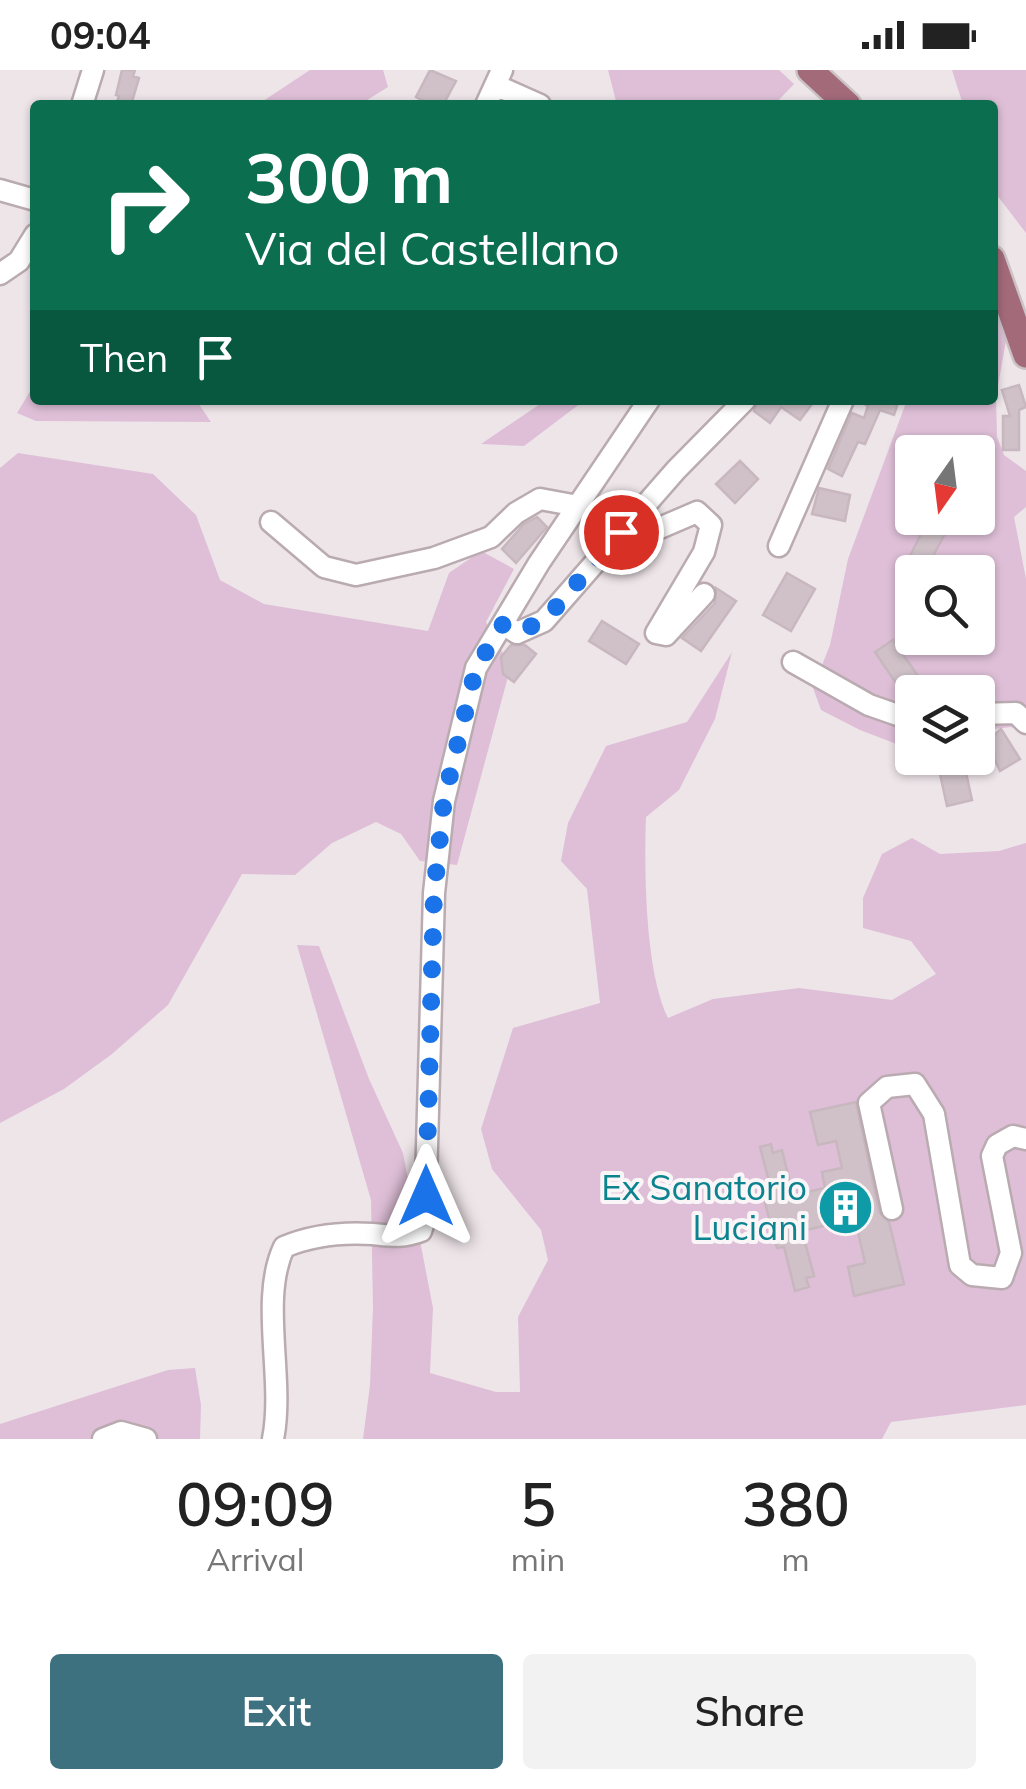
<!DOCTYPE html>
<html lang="en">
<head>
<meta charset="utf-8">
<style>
  :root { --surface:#fff; --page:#f2f2f2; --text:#222; --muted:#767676; --accent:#3e717f }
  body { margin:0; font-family:Mulish,sans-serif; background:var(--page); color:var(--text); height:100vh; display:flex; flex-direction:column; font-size:38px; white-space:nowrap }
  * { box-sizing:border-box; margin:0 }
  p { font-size:32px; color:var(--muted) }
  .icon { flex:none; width:55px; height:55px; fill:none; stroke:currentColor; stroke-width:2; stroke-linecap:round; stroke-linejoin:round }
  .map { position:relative; height:1369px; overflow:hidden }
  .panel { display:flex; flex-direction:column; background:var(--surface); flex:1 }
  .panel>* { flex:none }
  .banner { position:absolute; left:30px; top:30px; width:968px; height:305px; border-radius:10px; box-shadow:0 2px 8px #0004; background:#0b6e4f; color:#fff; overflow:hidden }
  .needle { width:65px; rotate:194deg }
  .controls { position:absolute; left:895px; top:365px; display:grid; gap:20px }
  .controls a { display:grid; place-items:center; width:100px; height:100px; border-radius:10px; background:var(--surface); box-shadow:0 2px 8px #0004; font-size:50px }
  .pin { position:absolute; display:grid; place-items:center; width:85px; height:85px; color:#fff; margin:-42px; border:5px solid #fff; border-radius:50%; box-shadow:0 2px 10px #0007 }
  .me { position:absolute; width:110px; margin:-55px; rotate:0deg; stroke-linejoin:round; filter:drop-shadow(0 0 8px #0008) }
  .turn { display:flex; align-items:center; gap:35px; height:210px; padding:0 50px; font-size:45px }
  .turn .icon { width:130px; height:130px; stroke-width:2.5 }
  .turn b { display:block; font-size:70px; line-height:85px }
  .then { display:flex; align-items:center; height:95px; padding:0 50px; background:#0003; gap:20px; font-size:38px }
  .eta { display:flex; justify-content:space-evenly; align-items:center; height:170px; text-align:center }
  .eta b { font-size:60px; font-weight:600; line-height:70px }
  .action { display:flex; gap:20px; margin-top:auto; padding:20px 50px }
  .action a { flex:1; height:115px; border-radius:10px; background:var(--accent); color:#fff; font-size:40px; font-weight:600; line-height:115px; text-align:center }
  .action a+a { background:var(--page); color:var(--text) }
  .status { display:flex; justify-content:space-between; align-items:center; height:70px; padding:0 50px; background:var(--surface); direction:ltr }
  .status svg { height:28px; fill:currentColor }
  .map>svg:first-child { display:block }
  .green { fill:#debfd7; fill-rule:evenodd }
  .building { fill:#cfc1c7; stroke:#c8b7bf; stroke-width:2.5 }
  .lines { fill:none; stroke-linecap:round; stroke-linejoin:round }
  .minor-casing { stroke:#baabb0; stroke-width:25 }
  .major-casing { stroke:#cac2c4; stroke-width:30 }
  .minor { stroke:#fff; stroke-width:20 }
  .major { stroke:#a36a7a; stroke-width:25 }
  .route { stroke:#1a73e8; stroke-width:18; stroke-dasharray:0 32.4 }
  .labels { text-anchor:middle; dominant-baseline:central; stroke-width:8; stroke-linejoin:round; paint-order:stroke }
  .culture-label { font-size:35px; fill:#0d838f; stroke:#faf6f8; text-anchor:end }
</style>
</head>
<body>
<div class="status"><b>09:04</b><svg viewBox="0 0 49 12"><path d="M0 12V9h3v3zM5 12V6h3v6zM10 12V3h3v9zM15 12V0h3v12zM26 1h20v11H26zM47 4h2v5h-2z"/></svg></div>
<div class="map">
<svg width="1026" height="1369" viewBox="0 0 1026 1369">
  <rect width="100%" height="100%" fill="#eee5e9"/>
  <!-- green -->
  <path class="green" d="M310,0H383L388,17L359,35H257Z
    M608,0H779L794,14L774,35H617Z
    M952,0H1026V163L993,120L992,35H963Z
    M993,219L1007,265L996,327L997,367L1004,385L1026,401V437L1014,447L1026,509V663L1011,657L978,661V622H912V676L907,678L860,660L821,640L813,618L830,575L848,489L907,330H992ZM912,382H978V448H912ZM912,502H978V568H912Z
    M35,313V330H196L211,352L36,351L17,343Z
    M546,330H585L524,376L481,374Z
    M18,383L153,404L196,445L220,510L264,534L428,561L449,503L481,481L514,499L486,552L506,589L509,603L457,795L420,791L401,764L376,752L332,773L295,805L242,804L168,935L112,984L64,1019L0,1053V398Z
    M732,582L715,649L679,720L646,747C644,799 645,902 668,948L713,929L799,918L892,930L936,904L911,871L863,858V828L882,784L912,768L940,784L999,781L1026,773V1335L891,1352L882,1369H363L370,1315L373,1237L371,1130L297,875L319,876L369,1009L403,1083L433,1238L430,1303L496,1322H520L518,1247L548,1190L541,1160L492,1099L481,1059L513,958L600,933L587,819L561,791L568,753L606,676L687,652Z
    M195,1298L201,1335L200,1369H0V1354L168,1300Z"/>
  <!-- building -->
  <path class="building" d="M122,0H135L133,6L139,8L131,35H116L119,26L116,25Z
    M430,0L456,11L443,35H431L416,27Z
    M1019,315L1026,337L1019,340V380H1003V346H1010L1002,320Z
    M758,330H815L800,350L781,337L770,353L754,341Z
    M857,330H899L894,345L880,340L865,374L858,372L842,406L828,399L852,343L864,348L868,336Z
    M740,391L758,409L735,433L716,414Z
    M819,418L850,425L845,451L812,444Z
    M537,447L547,457L516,493L502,479L524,454Z
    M929,448L948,458L926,499L908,490Z
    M787,503L815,519L791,561L763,545Z
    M716,518L736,531L701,581L682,568L715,533Z
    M602,551L639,574L626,594L589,571Z
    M893,570L920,609L902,622L875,582Z
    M511,575H525L536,584L514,612L503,604L501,587Z
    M1001,659L1020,689L1000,701L986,672Z
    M965,698L972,730L947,736L940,704Z
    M856,1032L879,1142L889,1152L904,1214L854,1226L848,1197L865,1193L858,1162L847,1164L844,1151L802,1161L814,1206L806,1208L809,1217L795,1221L784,1177L777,1178L762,1121L771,1119L760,1077L771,1074L773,1083L782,1080L793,1125L825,1118L822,1102L842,1098L836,1071L818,1075L810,1042Z"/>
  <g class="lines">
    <defs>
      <path id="minor" d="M495,15L540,35
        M82,35L93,0
        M486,35L502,0
        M0,120L35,130
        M0,204L19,191L35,165
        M271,452L324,497L356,505L434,488L491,467L516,443L540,429L578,436
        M621,463L641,466L697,442L711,455L704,482L656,563L666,565L704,524
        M779,476L843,330
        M503,554L517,563L544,551L676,400L745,330
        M793,592L869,635L912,650
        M978,644L1016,643L1026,653
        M892,1139L869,1033L887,1017L915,1014L934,1044L960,1195L972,1205L1002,1208L1011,1183L992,1086L997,1075L1013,1066L1026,1069
        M103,1369L121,1362L146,1369
        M273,1369C285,1309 259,1230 284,1177C312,1165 342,1162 373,1164C392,1166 403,1168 421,1161L425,1149L434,823L444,731L476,598L539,493L649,330"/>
      <path id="major" d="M810,0L848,35
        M992,189L1026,285"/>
    </defs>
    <!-- minor casing -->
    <use href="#minor" class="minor-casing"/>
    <!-- major casing -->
    <use href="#major" class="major-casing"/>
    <!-- minor -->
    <use href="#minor" class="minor"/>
    <!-- major -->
    <use href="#major" class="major"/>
  </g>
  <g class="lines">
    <!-- route -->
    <path class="route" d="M426,1126L434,823L444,730L476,598L503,554L517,562L544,551L621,462"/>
  </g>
  <!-- icons -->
  <defs>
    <symbol id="building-disc" viewBox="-11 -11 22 22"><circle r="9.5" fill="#0f9aa8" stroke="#faf6f8"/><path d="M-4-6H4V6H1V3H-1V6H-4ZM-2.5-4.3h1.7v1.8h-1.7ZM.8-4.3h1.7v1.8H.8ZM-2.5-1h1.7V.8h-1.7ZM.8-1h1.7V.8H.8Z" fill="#fff"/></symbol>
  </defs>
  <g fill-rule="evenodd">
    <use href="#building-disc" x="814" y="1106" width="63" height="63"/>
  </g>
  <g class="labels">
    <!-- culture labels -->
    <g class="culture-label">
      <text x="807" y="1117">Ex Sanatorio<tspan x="807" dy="40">Luciani</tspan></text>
    </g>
  </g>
</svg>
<div class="controls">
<a><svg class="needle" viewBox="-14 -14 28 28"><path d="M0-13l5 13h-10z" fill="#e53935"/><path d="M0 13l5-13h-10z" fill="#767676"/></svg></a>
<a><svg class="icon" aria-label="search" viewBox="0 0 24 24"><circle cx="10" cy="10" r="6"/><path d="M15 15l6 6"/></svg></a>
<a><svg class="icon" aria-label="layers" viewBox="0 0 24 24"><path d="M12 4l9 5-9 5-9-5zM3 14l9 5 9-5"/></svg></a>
</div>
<div class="pin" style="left:621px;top:462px;background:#d93025"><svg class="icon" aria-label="arrive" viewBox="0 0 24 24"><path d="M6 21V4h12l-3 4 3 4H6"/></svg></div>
<svg class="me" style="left:426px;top:1126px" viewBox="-20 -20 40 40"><path d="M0-17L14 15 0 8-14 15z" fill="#1a73e8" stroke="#fff" stroke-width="4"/></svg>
<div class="banner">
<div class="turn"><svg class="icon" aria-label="right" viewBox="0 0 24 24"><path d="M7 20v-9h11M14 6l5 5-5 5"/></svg><div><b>300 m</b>Via del Castellano</div></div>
<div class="then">Then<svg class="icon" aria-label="arrive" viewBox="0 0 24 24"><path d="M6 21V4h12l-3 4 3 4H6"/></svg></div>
</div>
</div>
<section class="panel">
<div class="eta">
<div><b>09:09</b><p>Arrival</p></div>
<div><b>5</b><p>min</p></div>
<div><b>380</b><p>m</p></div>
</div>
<div class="action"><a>Exit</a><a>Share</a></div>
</section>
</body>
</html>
